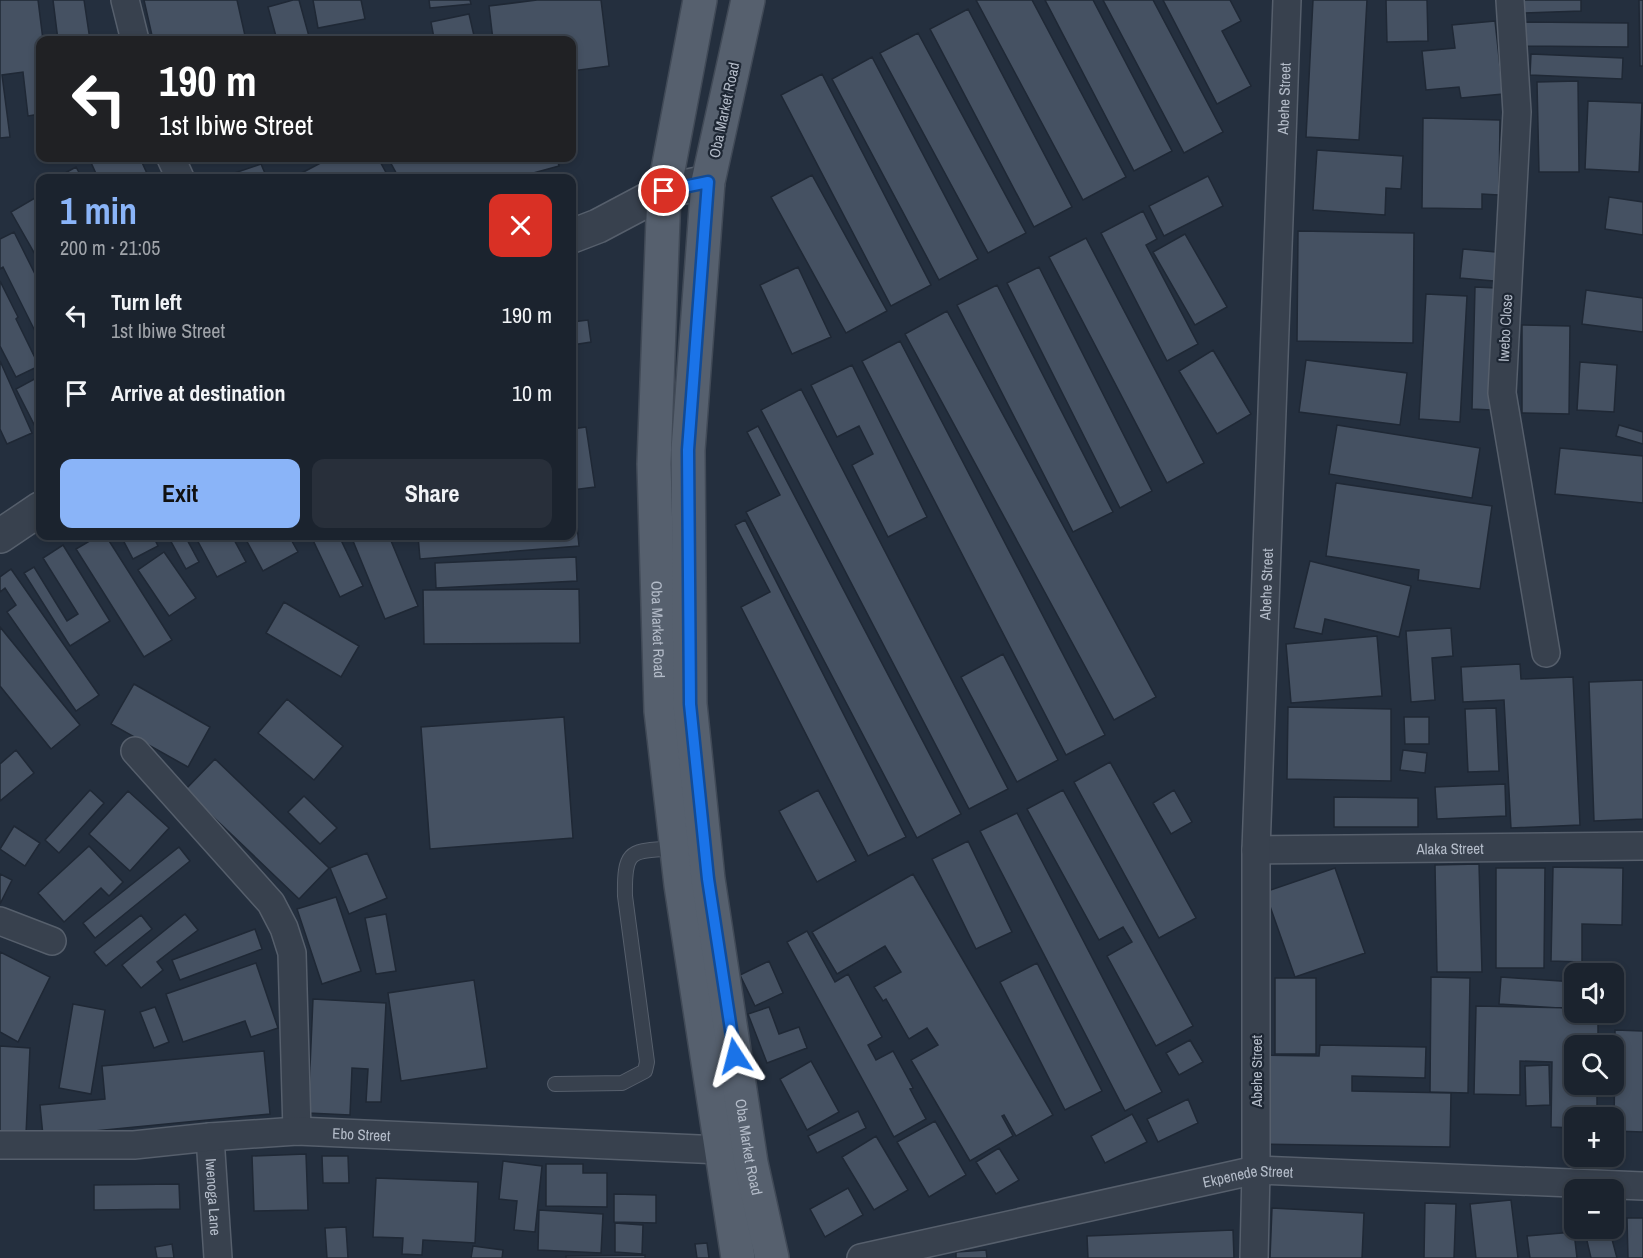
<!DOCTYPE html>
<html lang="en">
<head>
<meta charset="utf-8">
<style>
  :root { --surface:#1b232e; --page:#282f3a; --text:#f1f3f6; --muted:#a0a4aa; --line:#39404a; --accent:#8ab4f8 }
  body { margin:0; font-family:"Archivo Narrow",sans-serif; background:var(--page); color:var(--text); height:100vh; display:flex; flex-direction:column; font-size:22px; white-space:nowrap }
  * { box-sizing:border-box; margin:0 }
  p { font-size:20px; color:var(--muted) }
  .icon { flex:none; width:33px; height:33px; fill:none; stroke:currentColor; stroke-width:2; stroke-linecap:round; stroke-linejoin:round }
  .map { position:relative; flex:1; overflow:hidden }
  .sheet { position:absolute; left:36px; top:174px; width:540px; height:366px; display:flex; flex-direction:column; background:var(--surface); border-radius:12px; box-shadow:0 3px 9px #0003,0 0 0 2px var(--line) }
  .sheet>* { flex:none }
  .guide { position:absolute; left:36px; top:36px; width:540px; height:126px; border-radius:12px; box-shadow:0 3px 9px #0003,0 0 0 2px var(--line); background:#202124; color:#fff; overflow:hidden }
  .buttons { position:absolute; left:1564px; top:963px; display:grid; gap:12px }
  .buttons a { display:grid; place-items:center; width:60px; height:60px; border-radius:12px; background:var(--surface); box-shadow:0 3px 9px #0003,0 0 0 2px var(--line); font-size:30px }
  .pin { position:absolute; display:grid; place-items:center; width:51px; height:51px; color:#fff; margin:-26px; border:3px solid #fff; border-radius:50%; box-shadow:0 2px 6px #0007 }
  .me { position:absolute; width:66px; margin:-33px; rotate:351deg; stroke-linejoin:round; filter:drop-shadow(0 0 4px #0008) }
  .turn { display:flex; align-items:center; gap:21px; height:126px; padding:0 24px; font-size:27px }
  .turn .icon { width:78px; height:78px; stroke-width:2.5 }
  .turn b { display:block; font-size:42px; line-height:51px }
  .round { display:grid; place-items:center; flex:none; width:63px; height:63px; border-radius:12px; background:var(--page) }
  .headline { display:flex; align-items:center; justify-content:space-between; height:102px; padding:0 24px }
  h1 { font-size:36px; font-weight:700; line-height:45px; color:var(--accent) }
  .action { display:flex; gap:12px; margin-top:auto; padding:12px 24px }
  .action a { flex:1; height:69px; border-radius:12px; background:var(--accent); color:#111; font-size:24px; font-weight:700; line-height:69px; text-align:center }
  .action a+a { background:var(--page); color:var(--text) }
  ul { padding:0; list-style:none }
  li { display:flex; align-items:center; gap:18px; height:78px; padding:0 24px }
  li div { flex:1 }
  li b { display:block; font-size:22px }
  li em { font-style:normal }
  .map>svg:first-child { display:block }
  .building { fill:#455162; stroke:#1f2835; stroke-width:1.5 }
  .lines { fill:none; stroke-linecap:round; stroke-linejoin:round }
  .service-casing { stroke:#565f6c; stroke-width:16 }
  .minor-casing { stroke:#565f6c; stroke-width:30 }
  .tertiary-casing { stroke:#565f6c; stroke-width:36 }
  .primary-casing { stroke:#414a57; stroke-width:36 }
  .service { stroke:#38414e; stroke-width:14 }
  .minor { stroke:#38414e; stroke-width:27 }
  .tertiary { stroke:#38414e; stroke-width:33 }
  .primary { stroke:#56606e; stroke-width:33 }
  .route-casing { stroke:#114b97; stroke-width:15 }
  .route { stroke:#1a73e8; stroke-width:10 }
  .labels { text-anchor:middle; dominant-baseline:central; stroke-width:4.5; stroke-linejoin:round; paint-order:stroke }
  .street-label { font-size:15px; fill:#b4bcc9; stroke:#1d2633 }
</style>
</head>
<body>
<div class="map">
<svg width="1643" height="1258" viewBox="0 0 1643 1258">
  <rect width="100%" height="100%" fill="#242f3e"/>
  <!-- building -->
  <path class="building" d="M0,0H38L43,40H40V114L28,116L23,72L2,75L10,137L0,138Z
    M53,0H84L90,40H58Z
    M144,0H237L246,40H153Z
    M293,0H299L310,40H277L268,7Z
    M313,0H361L365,19L318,28Z
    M429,0H470L471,4L430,8Z
    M537,0H601L609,66L572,71V40H493L489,6Z
    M976,0H1032L1126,177L1083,200Z
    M1045,0H1093L1172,151L1134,171Z
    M1103,0H1153L1223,132L1184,153Z
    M1163,0H1230L1241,21L1222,31L1251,86L1217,104Z
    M1313,0H1367L1359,140L1306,137Z
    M1386,0H1427L1428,41L1387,42Z
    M1521,0H1581V11L1522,13Z
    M1639,0H1643V66H1640Z
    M968,9L1072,207L1034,227L930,29Z
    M469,14L475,40H424L434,38L431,22Z
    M1495,21L1503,94L1461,98L1459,87L1426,90L1422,51L1455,48L1452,25Z
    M1524,22L1628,23V47L1524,46Z
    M918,33L1026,233L988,253L880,53Z
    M1531,54L1623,58L1622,79L1530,75Z
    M872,57L978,259L939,280L832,79Z
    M822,74L931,285L891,306L781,95Z
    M1578,81L1579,172H1539L1537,82Z
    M1588,101L1642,103L1639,172L1585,169Z
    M1423,118L1500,120L1499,195L1482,194V209L1422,208Z
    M1317,150L1403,156L1401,189L1386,188L1385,215L1313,210Z
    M89,158H140L149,178H98Z
    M330,158H359L361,161L369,158H378L389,178H294V177Z
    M388,158H557L559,166L515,178H399Z
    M261,164L267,178H220Z
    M76,167L82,178H56Z
    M812,175L887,311L846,333L771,197Z
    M1208,176L1223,206L1164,236L1149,206Z
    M40,195V263L11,212Z
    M1609,197L1643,202V235L1605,229Z
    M1143,211L1157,239L1146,245L1198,344L1167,361L1101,233Z
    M1298,231L1414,233L1413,343L1297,341Z
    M14,232L40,284V341L3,267L0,269V239Z
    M1185,234L1227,307L1195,325L1153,252Z
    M1086,238L1204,463L1167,483L1049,257Z
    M1463,249L1507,253L1505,282L1460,278Z
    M798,267L831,337L792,354L760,285Z
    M1039,267L1152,491L1120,508L1007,283Z
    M0,281L18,317L16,319L39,366L16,377L0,346Z
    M997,285L1113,512L1073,532L957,305Z
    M1475,287L1496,288L1492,410L1472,409Z
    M1586,290L1643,298V332L1582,324Z
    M1426,294L1467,296L1460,422L1419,419Z
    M947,311L1156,697L1114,720L905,334Z
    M588,320L591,342L572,345V322Z
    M1522,325L1570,326L1569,414L1522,413Z
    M900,341L1105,735L1066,755L862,361Z
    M1213,350L1251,414L1217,434L1179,371Z
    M1306,360L1407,373L1400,425L1299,412Z
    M0,361L32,433L7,444L0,429Z
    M1580,362L1617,365L1614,412L1577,410Z
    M852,365L927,517L888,537L852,465L873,454L859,426L837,437L811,385Z
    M40,376V436L16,389Z
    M801,389L1008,789L969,809L761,410Z
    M1337,425L1480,448L1472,498L1329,474Z
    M1619,425L1643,432V444L1616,436Z
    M758,426L961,814L917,838L746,512L780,495L747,432Z
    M586,427L595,487L572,490V429Z
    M1560,448L1643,456V503L1555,494Z
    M1336,483L1492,506L1480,589L1418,580L1419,570L1326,556Z
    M572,505H575L579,546L420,559L418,536H572Z
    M745,520L906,837L868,856L741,607L770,592L735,525Z
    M98,536H106L172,640L144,657L76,549Z
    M121,536H153L158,546L133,559Z
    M168,536H185L199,562L186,569Z
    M195,536H232L246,562L217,577Z
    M244,536H289L298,552L263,571Z
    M311,536H339L363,586L340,597Z
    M351,536H389L418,606L385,619Z
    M63,545L110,621L70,646L24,573L34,567L67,621L78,614L43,558Z
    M164,552L196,598L169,616L138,570Z
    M576,557L577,581L436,588L435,563Z
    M1310,561L1411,586L1399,637L1325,619L1322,634L1294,628Z
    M11,569L99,695L76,711L7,612L16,605L5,588L0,592V577Z
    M579,589L580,643L424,644L423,590Z
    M284,602L359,646L341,677L266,633Z
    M0,627L80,725L51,749L0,686Z
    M1451,628L1453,656L1432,658L1435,700L1411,702L1406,631Z
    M1377,636L1382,696L1291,703L1286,644Z
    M1003,654L1058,760L1017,782L961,677Z
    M1520,664L1521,679L1573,677L1580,825L1511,828L1504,700L1463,702L1461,667Z
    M1643,680V819L1594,821L1589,682Z
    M134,684L210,727L188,767L111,724Z
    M287,699L343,746L314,780L258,733Z
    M1288,707L1391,709V781L1287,779Z
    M1496,708L1499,771L1468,772L1465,709Z
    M564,717L573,838L430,849L421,727Z
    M1404,717H1429V744H1405Z
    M16,750L34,773L0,801V764Z
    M1403,750L1427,753L1425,773L1400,770Z
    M215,759L329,868L299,899L185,790Z
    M1110,762L1196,918L1159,938L1074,782Z
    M1505,784L1506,816L1437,819L1435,787Z
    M90,790L104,803L59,853L45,840Z
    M818,790L856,861L817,882L779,811Z
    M1063,790L1193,1026L1156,1046L1107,956L1132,942L1123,927L1099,940L1027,809Z
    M1174,790L1192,822L1171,834L1153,803Z
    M128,791L169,828L130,871L89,834Z
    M304,796L337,828L320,844L288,812Z
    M1334,797L1418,798V827H1334Z
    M1017,813L1162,1092L1125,1111L980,831Z
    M14,826L40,843L25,866L0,849Z
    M968,841L1012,932L976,949L932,859Z
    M89,846L123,882L109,896L101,888L64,922L38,893Z
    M179,847L190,861L95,938L83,923Z
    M367,853L387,898L349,914L330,868Z
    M1479,864L1482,972H1437L1435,865Z
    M1553,867L1623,868L1622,925L1582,924V962L1551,961Z
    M1335,868L1365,953L1295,977L1265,892Z
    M1496,868H1545L1544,968H1496Z
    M0,874L12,880L0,904Z
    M913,874L1053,1115L1016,1136L1004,1115L1002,1116L1013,1136L970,1161L911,1060L938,1045L927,1028L909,1039L886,999L883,1001L874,987L901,972L885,946L837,974L812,932Z
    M336,897L361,971L322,984L297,909Z
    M185,914L198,930L157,962L163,970L141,988L122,965Z
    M386,914L396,971L376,974L365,918Z
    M141,915L152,929L106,966L94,952Z
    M255,929L262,949L180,980L172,960Z
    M807,931L835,982L848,974L882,1037L868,1045L876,1060L893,1051L913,1088L910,1089L926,1119L894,1137L787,942Z
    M0,952L50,977L18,1042L0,1032Z
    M769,961L783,993L755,1006L740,975Z
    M256,963L278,1028L251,1037L245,1021L183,1042L166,994Z
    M1037,963L1102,1091L1065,1110L1000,982Z
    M1431,977L1470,978L1468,1093L1430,1092Z
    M1501,977L1575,982V1009L1499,1004Z
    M1275,978H1316V1054H1275Z
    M474,980L487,1068L401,1081L388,993Z
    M313,999L386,1003L381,1102H366L368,1069L352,1068L350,1115L308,1113Z
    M73,1004L105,1010L91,1094L59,1088Z
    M1476,1006L1575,1008V1012H1598V1046H1575V1084H1597V1118H1575V1128L1551,1127L1552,1062L1520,1061V1095L1474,1094Z
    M155,1007L169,1042L154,1048L140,1012Z
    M769,1007L779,1034L799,1027L807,1048L767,1063L748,1014Z
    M1615,1030L1643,1031V1132L1614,1131Z
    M1190,1040L1203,1062L1179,1075L1166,1053Z
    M1320,1045L1426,1047L1425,1078L1352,1076V1091L1451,1093L1450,1147L1261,1144V1055L1319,1056Z
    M0,1046L30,1048L26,1134L0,1132Z
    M264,1051L270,1114L43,1136L40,1105L105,1099L102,1066Z
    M811,1061L839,1112L807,1130L780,1079Z
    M1549,1065L1550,1105L1526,1106L1525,1066Z
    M1188,1099L1198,1123L1158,1142L1147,1119Z
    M858,1111L866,1128L817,1153L808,1136Z
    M1132,1114L1147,1142L1105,1163L1091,1136Z
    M935,1121L966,1175L929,1197L897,1142Z
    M876,1136L908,1190L874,1210L842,1157Z
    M999,1148L1019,1180L996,1194L976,1162Z
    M306,1154L308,1210L254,1211L252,1156Z
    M322,1156H348L349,1183H323Z
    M503,1161L542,1166L535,1232L514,1230L517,1201L499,1199Z
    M546,1164H583V1173H607V1207L546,1206Z
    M376,1178L478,1182L475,1243L423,1240L422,1255L402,1254L403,1238L373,1237Z
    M179,1184L180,1209L94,1210V1185Z
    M848,1188L863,1215L825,1237L810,1209Z
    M614,1194L656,1195V1223L614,1222Z
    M1511,1200L1518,1258H1476L1470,1204Z
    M1425,1203L1456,1204L1454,1258H1424Z
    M1272,1208L1364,1213L1362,1258H1270Z
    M539,1210L603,1214L601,1253L538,1250Z
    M1627,1218H1643V1258H1628Z
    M615,1223L643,1225L642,1254L615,1252Z
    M346,1227L348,1258H327L325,1228Z
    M1584,1228H1609L1617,1258H1591Z
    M1233,1230L1234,1258H1088L1087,1236Z
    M1574,1232L1577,1258H1530L1527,1236Z
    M707,1243L709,1258H697L695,1244Z
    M172,1244L174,1258H157L155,1247Z
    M473,1246L503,1250L502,1258H471Z
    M986,1250L987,1258H956V1252Z
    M645,1255V1258H566V1256Z"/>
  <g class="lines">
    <defs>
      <path id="service" d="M555,1084L622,1083L645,1071L647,1062L625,896C624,846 632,852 677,848"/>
      <g id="minor">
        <path d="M125,0L135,40"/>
        <path d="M1510,0L1517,112L1502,393L1546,653"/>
        <path d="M171,158L180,178"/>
        <path d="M135,751L271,903L284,928L292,953L297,1131"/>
        <path id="s1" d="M1256,850L1643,846"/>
        <path d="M0,921L52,941"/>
        <path id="s2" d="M210,1137L218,1258"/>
        <path id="s3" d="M0,1145H134L210,1137L297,1131L721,1150"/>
        <path id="s4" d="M861,1258L1256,1170L1643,1186"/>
        <path id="s5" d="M1254,1258L1256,1170V850L1287,0"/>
      </g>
      <path id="tertiary" d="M572,236L598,226L664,191L708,182
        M0,536L40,509"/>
      <g id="primary">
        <path id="s6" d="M700,0L664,191L654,464L661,711L681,885L738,1258"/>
        <path id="s7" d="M748,0L708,182L688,450L690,704L708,879L751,1163L772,1258"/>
      </g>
    </defs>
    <!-- service casing -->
    <use href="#service" class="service-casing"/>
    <!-- minor casing -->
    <use href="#minor" class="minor-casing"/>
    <!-- tertiary casing -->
    <use href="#tertiary" class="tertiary-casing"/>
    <!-- primary casing -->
    <use href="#primary" class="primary-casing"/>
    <!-- service -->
    <use href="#service" class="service"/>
    <!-- minor -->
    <use href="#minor" class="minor"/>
    <!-- tertiary -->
    <use href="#tertiary" class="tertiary"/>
    <!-- primary -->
    <use href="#primary" class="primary"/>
  </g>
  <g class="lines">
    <defs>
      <path id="route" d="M664,191L708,182L688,450L690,704L708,879L735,1056"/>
    </defs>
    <!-- route casing -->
    <use href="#route" class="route-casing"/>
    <!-- route -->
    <use href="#route" class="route"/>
  </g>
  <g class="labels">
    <!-- street labels -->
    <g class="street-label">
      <text stroke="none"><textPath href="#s5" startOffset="1160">Abehe Street</textPath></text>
      <text transform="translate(724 110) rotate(-78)">Oba Market Road</text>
      <text transform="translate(1505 328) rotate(-87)">Iwebo Close</text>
      <text stroke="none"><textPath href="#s5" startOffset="674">Abehe Street</textPath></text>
      <text stroke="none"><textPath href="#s6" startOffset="633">Oba Market Road</textPath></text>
      <text stroke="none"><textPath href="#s1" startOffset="194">Alaka Street</textPath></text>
      <text transform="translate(1256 1071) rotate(-90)">Abehe Street</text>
      <text stroke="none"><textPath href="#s3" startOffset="362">Ebo Street</textPath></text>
      <text stroke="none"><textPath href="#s7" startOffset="1156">Oba Market Road</textPath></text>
      <text stroke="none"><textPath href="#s4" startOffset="396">Ekpenede Street</textPath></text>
      <text stroke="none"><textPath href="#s2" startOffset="60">Iwenoga Lane</textPath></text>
    </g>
  </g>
</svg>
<div class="buttons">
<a><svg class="icon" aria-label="sound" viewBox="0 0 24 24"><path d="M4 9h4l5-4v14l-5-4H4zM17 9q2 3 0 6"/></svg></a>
<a><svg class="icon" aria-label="search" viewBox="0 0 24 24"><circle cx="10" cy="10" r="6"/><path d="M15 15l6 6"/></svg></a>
<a>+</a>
<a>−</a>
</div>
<div class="pin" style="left:664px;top:191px;background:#d93025"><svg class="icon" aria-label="arrive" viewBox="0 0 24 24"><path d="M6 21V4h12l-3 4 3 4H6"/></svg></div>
<svg class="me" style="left:735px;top:1056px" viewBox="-20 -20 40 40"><path d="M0-17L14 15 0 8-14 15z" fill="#1a73e8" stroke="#fff" stroke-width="4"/></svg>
<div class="guide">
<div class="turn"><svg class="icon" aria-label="left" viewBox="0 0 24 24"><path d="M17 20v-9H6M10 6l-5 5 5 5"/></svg><div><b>190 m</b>1st Ibiwe Street</div></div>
</div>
<section class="sheet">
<div class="headline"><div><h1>1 min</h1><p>200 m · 21:05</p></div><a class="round" style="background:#d93025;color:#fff"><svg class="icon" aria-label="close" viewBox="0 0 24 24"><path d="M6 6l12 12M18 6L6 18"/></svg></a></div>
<ul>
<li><svg class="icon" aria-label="left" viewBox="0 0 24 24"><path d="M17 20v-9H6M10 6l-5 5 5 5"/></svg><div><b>Turn left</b><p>1st Ibiwe Street</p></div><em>190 m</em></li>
<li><svg class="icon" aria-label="arrive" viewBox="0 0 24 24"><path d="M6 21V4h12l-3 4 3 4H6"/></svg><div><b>Arrive at destination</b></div><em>10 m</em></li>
</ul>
<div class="action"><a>Exit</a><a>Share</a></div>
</section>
</div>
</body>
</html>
